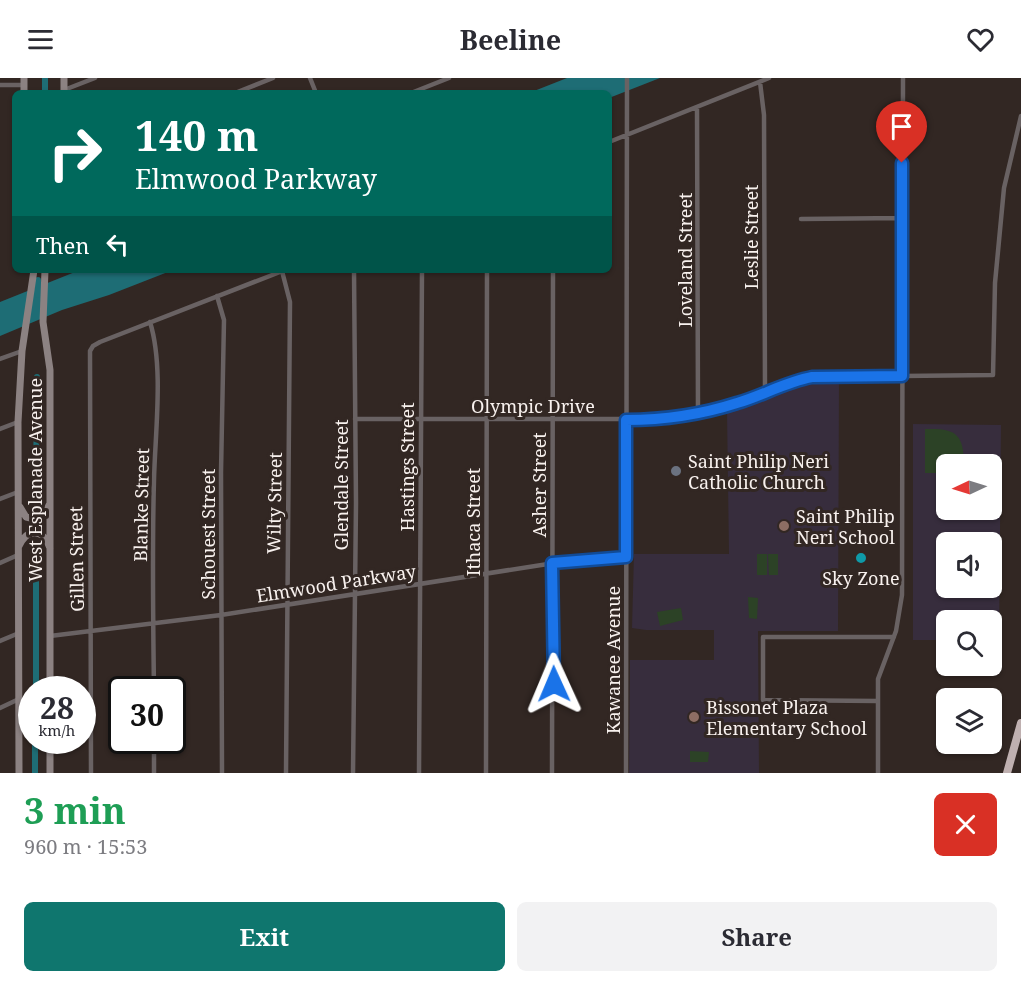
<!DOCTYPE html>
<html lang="en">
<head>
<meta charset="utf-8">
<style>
  :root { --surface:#fff; --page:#f2f2f3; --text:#2b2b33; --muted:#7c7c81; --accent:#0f766e }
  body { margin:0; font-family:"Noto Serif",serif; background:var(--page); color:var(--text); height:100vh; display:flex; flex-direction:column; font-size:22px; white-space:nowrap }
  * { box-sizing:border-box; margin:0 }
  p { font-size:20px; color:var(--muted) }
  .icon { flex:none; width:33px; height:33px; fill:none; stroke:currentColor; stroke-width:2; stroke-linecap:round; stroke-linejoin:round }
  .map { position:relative; height:695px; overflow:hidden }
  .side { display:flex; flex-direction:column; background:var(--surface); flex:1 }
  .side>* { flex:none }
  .guide { position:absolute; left:12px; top:12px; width:600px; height:183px; border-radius:9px; box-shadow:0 2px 4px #0004; background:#00695c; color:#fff; overflow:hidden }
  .needle { width:39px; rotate:266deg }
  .controls { position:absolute; left:936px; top:376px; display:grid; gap:12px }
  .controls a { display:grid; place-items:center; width:66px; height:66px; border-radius:9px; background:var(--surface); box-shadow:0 2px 4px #0004; font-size:30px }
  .speed { position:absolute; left:18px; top:598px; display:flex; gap:12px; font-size:30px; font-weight:700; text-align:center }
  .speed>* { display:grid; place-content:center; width:78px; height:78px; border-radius:50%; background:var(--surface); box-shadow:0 2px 4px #0004; line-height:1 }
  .speed small { font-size:15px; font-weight:400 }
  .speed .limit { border:3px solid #111; border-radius:9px; background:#fff; color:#111 }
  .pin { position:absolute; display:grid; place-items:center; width:51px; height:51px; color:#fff; margin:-62px -26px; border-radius:50% 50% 50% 0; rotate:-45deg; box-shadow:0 0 6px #0007 }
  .pin .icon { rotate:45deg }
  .me { position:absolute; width:66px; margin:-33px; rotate:359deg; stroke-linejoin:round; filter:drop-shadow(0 0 4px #0008) }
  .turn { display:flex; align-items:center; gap:21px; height:126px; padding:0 24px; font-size:27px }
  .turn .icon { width:78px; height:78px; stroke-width:2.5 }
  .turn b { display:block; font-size:42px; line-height:51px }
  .then { display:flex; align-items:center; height:57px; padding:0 24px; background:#0003; gap:12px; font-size:22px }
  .round { display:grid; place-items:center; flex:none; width:63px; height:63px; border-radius:9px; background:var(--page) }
  .summary { display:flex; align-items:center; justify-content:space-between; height:102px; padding:0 24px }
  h1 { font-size:36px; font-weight:700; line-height:45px; color:#1e9e55 }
  .button { display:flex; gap:12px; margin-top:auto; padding:12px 24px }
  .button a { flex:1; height:69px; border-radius:9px; background:var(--accent); color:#fff; font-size:24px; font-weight:700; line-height:69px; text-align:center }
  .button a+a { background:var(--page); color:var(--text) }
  header { display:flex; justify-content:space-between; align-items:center; height:78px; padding:0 24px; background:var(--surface); font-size:27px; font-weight:700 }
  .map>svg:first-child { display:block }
  .education { fill:#372d3d; fill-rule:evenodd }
  .green { fill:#2c4226 }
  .water { fill:#1e6d75 }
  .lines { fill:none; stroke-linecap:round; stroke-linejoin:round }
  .canal { stroke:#1e6d75; stroke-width:6 }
  .minor { stroke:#696263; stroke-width:4.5 }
  .secondary { stroke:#8c8282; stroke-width:7 }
  .motorway { stroke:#bfb0b0; stroke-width:8 }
  .route-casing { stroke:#114b97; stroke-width:15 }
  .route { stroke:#1a73e8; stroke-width:10 }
  .worship-dot { fill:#6b7280; stroke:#322723; stroke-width:2 }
  .education-dot { fill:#8d6e63; stroke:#322723; stroke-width:2 }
  .culture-dot { fill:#0f9aa8; stroke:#322723; stroke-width:2 }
  .labels { text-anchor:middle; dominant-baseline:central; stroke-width:6; stroke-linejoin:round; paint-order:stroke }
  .street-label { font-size:18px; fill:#f8f1ee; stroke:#322723 }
  .poi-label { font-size:18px; fill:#f8f1ee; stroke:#322723; text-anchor:start }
</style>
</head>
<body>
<header><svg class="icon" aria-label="menu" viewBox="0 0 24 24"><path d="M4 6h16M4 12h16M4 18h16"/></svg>Beeline<svg class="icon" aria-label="heart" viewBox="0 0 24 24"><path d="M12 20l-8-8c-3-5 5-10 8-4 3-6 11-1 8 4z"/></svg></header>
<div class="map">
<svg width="1021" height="695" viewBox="0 0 1021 695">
  <rect width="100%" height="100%" fill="#322723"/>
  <!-- education -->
  <path class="education" d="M806,303H839L838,553H758L759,695H629L630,582H714V552H646L632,550L634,476H729L727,333Z
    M913,346L1001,347L999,563H992V543H946V562H913ZM946,387H992V432H946ZM946,465H992V510H946Z"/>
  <!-- green -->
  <path class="green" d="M925,351C955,350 964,355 964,387H946V395H925Z
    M757,476H767V497H757Z
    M768,476H778V497H769Z
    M748,519L758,520L757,541L749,540Z
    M681,530L683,542L660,548L657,534Z
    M690,673L709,674L708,684H690Z"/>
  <!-- water -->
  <path class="water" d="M567,0H660L609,20V15H529Z
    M80,192H173L109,217L62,232L0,258V224Z"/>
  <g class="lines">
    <!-- canal -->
    <path class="canal" d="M45,0V15
      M38,217V202
      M36,416L37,299
      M36,612V480
      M35,695V663"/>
    <!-- minor -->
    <path class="minor" d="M310,0L316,15
      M760,4L764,37L765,314
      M0,7H24
      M64,12L95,0
      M235,15L273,0
      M411,15L449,0
      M697,29L698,336
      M609,64L769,0
      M801,141L902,140
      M282,193L290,224L286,695
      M217,218L224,242L221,394L222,695
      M150,244C164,289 155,355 154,402C152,472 153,542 154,612
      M0,281L22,273
      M355,341H665C690,337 714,333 738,325C763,317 786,304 812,299L993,297L995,205L1004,110L1021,38
      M0,351L18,344
      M0,421L18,414
      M0,485L18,477
      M50,558L221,537L567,483L626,479
      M0,563L19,555
      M878,623L763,622V559H894
      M0,630L19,621
      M154,663V695
      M91,695L90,273L93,268L100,264L285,192
      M353,695L356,425L354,192
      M419,695L422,192
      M486,695L487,192
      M552,695L553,192
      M626,695L627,0
      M878,695V601L896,553L902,517L903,0"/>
    <!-- secondary -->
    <path class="secondary" d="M24,15V0
      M64,15V0
      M45,192L43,244L50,292V612
      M20,429L26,439L35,441L45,437L49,427
      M19,468C28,449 43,451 50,470
      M19,695L18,344L22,273L34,192
      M50,695V663"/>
    <!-- motorway -->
    <path class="motorway" d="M1007,695L1021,645"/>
  </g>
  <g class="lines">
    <defs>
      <path id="route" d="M554,606L552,485L626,479V342C664,342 700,337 737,325C762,318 785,304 812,299L902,298V85"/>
    </defs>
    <!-- route casing -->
    <use href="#route" class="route-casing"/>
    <!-- route -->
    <use href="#route" class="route"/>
  </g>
  <!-- markers -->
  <circle class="worship-dot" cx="676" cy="393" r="6"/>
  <g class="education-dot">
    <circle cx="784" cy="448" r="6"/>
    <circle cx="694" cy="639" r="6"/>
  </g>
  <circle class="culture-dot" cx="861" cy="480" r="6"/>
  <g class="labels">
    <!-- street labels -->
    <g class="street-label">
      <text transform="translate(751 159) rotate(-90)">Leslie Street</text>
      <text transform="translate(685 182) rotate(-90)">Loveland Street</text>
      <text x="533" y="328">Olympic Drive</text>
      <text transform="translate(407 389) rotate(-90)">Hastings Street</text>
      <text transform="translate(35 402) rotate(-90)">West Esplanade Avenue</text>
      <text transform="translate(341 407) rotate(-90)">Glendale Street</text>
      <text transform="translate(539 407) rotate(-90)">Asher Street</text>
      <text transform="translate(274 425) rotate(-89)">Wilty Street</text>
      <text transform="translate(141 427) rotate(-89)">Blanke Street</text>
      <text transform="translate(473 444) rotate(-90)">Ithaca Street</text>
      <text transform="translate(208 456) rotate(-90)">Schouest Street</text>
      <text transform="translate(76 481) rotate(-91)">Gillen Street</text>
      <text transform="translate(336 505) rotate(-9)">Elmwood Parkway</text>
      <text transform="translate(613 582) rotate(-90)">Kawanee Avenue</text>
    </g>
    <!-- poi labels -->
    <g class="poi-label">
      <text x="688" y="383">Saint Philip Neri<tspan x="688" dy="21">Catholic Church</tspan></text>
      <text x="796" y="438">Saint Philip<tspan x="796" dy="21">Neri School</tspan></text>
      <text x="861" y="500" text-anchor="middle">Sky Zone</text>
      <text x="706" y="629">Bissonet Plaza<tspan x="706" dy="21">Elementary School</tspan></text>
    </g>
  </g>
</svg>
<div class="controls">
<a><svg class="needle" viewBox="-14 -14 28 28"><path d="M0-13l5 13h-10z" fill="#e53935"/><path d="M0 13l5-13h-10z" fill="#7c7c81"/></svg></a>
<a><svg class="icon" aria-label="sound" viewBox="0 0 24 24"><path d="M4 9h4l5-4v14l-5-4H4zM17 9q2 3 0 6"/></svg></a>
<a><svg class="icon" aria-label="search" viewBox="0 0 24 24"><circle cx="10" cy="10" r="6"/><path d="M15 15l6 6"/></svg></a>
<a><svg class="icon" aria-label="layers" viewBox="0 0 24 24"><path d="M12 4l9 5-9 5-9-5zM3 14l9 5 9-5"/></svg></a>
</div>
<div class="speed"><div>28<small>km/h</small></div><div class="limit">30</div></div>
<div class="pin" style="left:902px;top:85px;background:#d93025"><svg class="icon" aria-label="arrive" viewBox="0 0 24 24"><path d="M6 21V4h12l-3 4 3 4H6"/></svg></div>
<svg class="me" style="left:554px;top:606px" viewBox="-20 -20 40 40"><path d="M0-17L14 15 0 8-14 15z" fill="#1a73e8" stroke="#fff" stroke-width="4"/></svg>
<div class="guide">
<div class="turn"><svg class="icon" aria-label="right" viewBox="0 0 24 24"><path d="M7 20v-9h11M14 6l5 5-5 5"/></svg><div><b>140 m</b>Elmwood Parkway</div></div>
<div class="then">Then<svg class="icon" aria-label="left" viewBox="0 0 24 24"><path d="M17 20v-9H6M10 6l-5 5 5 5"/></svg></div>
</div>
</div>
<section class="side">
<div class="summary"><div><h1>3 min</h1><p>960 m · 15:53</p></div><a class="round" style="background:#d93025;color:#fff"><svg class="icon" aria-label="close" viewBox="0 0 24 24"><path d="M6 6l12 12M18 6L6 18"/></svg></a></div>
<div class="button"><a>Exit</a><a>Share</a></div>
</section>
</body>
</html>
